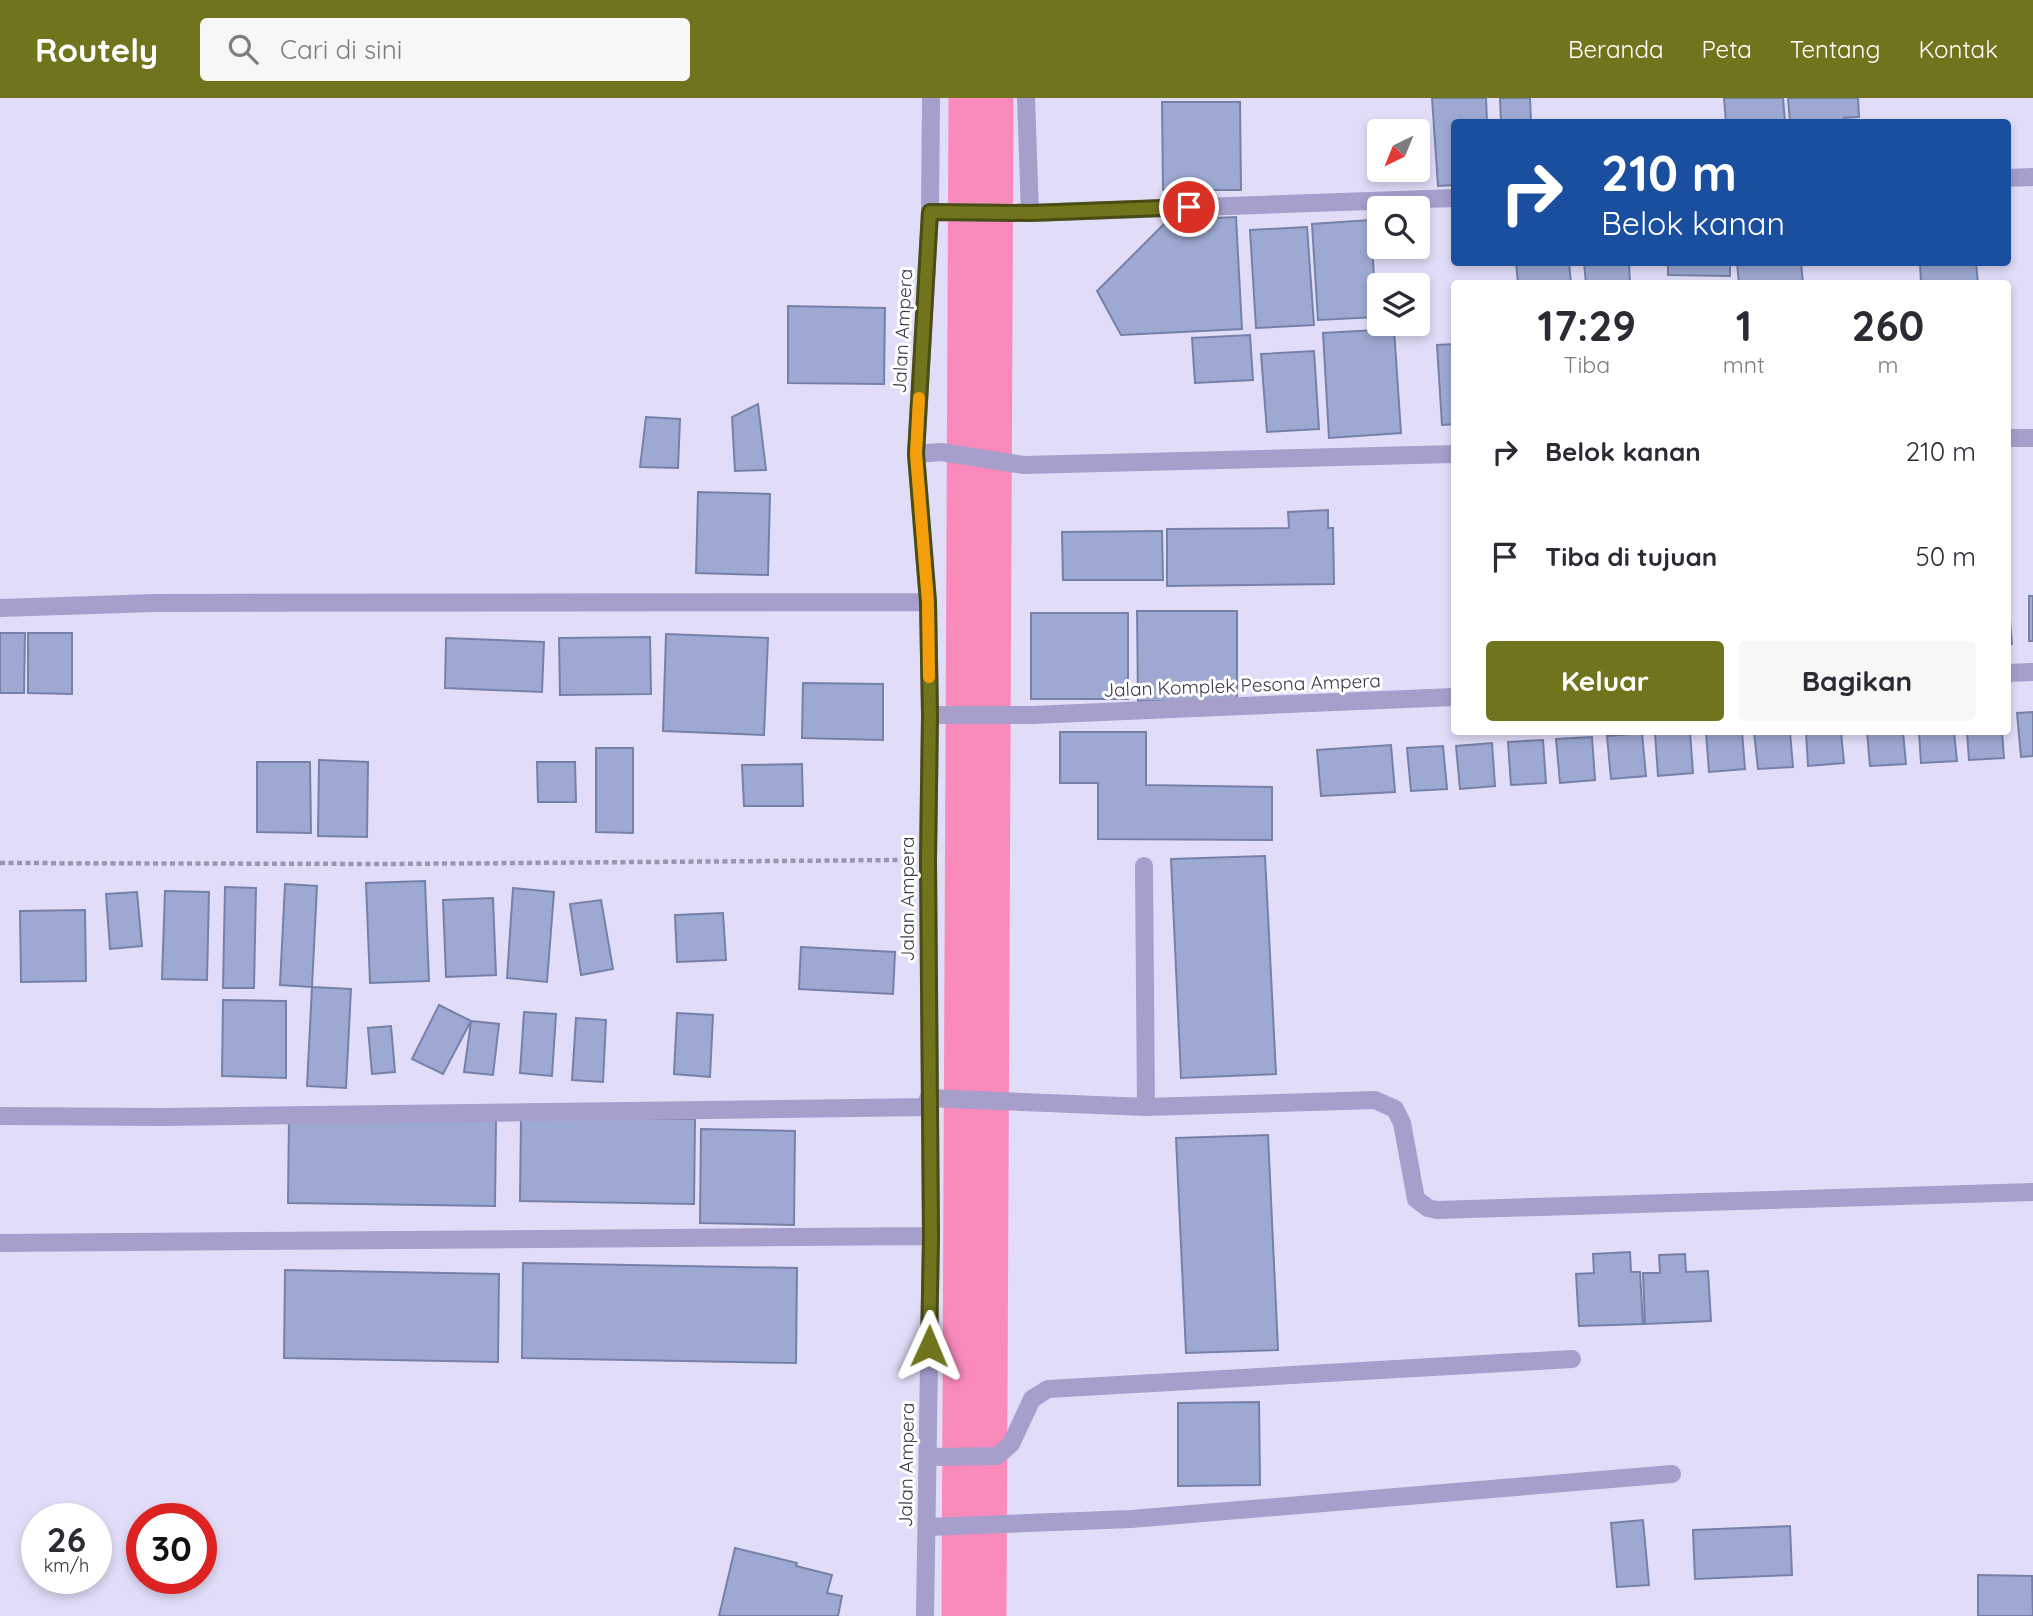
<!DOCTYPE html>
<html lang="id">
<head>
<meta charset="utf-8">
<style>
  :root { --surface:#fff; --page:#f7f7f7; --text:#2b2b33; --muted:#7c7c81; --accent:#70751d }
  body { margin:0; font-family:Quicksand,sans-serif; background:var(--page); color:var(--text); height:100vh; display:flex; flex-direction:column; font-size:26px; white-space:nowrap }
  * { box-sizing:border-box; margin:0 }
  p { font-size:23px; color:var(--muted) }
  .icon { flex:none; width:38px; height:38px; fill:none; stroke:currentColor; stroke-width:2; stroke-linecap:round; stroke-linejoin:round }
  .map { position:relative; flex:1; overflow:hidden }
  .side { position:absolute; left:1451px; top:182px; width:560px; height:455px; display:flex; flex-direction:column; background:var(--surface); border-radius:7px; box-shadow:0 4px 10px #0003 }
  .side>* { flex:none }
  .guide { position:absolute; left:1451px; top:21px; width:560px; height:147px; border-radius:7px; box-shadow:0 4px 10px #0003; background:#1a4fa0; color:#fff; overflow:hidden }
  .needle { width:46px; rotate:223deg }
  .fabs { position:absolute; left:1367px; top:21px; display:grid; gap:14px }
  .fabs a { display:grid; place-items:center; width:63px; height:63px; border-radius:7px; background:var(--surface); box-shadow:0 4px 10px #0003; font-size:35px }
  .speed { position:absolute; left:21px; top:1405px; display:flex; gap:14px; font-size:35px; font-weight:700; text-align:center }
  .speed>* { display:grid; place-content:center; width:91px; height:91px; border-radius:50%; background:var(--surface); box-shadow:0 4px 10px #0003; line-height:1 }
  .speed small { font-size:18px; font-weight:400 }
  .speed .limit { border:10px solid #d22; background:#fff; color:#111 }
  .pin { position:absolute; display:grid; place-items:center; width:60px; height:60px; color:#fff; margin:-30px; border:4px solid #fff; border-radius:50%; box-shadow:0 2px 7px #0007 }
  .me { position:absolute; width:77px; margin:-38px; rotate:1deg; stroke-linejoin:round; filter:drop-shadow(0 0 5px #0008) }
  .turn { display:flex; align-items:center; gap:24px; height:147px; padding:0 35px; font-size:32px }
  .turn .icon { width:91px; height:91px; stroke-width:2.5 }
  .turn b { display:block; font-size:49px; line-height:60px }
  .eta { display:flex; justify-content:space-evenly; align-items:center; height:119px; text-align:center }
  .eta b { font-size:42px; font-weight:700; line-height:49px }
  .button { display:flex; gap:14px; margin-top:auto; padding:14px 35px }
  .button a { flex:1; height:80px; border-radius:7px; background:var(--accent); color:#fff; font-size:28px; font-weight:700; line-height:80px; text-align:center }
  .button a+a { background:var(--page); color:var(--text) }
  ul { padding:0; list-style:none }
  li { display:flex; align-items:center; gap:21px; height:105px; padding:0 35px }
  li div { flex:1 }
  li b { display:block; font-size:26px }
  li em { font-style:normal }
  header { display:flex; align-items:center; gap:42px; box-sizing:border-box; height:98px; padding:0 35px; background:var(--accent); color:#fff }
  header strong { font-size:33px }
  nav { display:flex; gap:38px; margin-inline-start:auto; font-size:24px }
  .search { width:490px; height:63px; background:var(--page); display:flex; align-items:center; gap:18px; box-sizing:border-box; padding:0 24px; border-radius:7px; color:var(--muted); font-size:26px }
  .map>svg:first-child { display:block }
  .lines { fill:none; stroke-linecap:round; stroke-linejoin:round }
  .river { stroke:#fa8abc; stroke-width:65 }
  .building { fill:#9da9d2; stroke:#7681a8; stroke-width:2 }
  .path { stroke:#9996ad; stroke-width:4.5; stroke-dasharray:5 3.5; stroke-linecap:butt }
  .lane { stroke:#a69ecb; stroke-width:18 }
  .street { stroke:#a69ecb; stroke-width:18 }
  .route-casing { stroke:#494c13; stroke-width:18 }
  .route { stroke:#70751d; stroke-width:12 }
  .slow { stroke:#f59e0b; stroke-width:12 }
  .labels { text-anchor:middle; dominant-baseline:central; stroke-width:6; stroke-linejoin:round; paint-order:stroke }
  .street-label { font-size:19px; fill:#3b384a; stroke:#fff }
</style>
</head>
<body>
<header>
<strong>Routely</strong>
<div class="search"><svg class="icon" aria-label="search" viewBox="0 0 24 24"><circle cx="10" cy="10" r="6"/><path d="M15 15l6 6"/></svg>Cari di sini</div>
<nav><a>Beranda</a><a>Peta</a><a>Tentang</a><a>Kontak</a></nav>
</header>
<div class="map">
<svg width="2033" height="1518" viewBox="0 0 2033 1518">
  <rect width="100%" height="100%" fill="#e1ddf8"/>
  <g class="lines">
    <!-- river -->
    <path class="river" d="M974,1518L981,0"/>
  </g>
  <!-- building -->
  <path class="building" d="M1432,0H1486L1487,24H1454V87L1438,88Z
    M1500,0H1530L1531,24H1501Z
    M1724,0H1783L1785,24H1726Z
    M1788,0H1858L1859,19L1844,20L1845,24H1790Z
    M1162,4H1240L1241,92H1163Z
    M1236,119L1242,231L1121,237L1097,193L1168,122Z
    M1370,122L1377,219L1318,222L1312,126Z
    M1307,129L1314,227L1256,230L1250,132Z
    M1516,164H1569L1571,186H1518Z
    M1584,164H1629L1630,186H1586Z
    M1668,164H1730V178L1668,177Z
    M1737,164H1801L1803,186H1739Z
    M1920,164H1976L1978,186H1921Z
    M788,208L885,210L884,286L788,285Z
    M1394,231L1401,335L1329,340L1323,235Z
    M1250,237L1253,282L1195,285L1192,240Z
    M1454,246V326L1442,327L1437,247Z
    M1314,253L1319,331L1267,334L1261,256Z
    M758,306L766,372L735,373L732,319Z
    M646,319L680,321L678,370L640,369Z
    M698,394L770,396L768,477L696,475Z
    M1328,412V430H1333L1334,486L1167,488V431L1289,430L1288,414Z
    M1162,433L1163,482H1063L1062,434Z
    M2007,487L2012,546H2007Z
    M2029,498H2033V543H2029Z
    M1137,513H1237V603H1138Z
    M1031,515H1128V601H1031Z
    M0,535H25L24,595H0Z
    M28,535H72V596L28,595Z
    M666,536L768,540L764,637L663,633Z
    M650,539L651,596L560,597L559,540Z
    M446,540L544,544L542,594L445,590Z
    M803,585L883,586V642L802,640Z
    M2033,614V658L2021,659L2017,615Z
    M1060,634H1146V687L1272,689V742L1098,741V685H1060Z
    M1690,634L1693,675L1658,678L1655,635Z
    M1706,634H1742L1745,671L1709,674Z
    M1754,634H1790L1793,669L1758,671Z
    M1806,634H1841L1844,665L1808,668Z
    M1867,634H1903L1906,666L1870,668Z
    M1919,634H1954L1957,663L1921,665Z
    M1967,634H2002L2004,660L1969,662Z
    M1642,635L1646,678L1611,681L1607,638Z
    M1592,639L1595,682L1560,685L1556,641Z
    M1543,642L1546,685L1511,687L1508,644Z
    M1492,645L1495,688L1460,691L1456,648Z
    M1391,647L1395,694L1321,698L1317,652Z
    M1443,648L1447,691L1411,693L1407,650Z
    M596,650H633V735L596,734Z
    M319,662L368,664L367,739L318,738Z
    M257,664H310L311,735L257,734Z
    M537,664H575L576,704H538Z
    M802,666L803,708H744L742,667Z
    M1265,758L1276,976L1181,980L1171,761Z
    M425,783L429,883L370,885L366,785Z
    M285,786L317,788L312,889L280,887Z
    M225,789L256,790L254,890H223Z
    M513,790L554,794L547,884L507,880Z
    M165,793L209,794L207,882L162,881Z
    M137,794L142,848L110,851L106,796Z
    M493,800L496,877L446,879L443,802Z
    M601,802L613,871L581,877L570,806Z
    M85,812L86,883L21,884L20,813Z
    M723,815L726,862L677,864L675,817Z
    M801,849L895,854L893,896L799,891Z
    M312,889L351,891L346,990L307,988Z
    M223,902L286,903V980L222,978Z
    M439,907L471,923L443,976L412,961Z
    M524,914L556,916L552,978L520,975Z
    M677,915L713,917L710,979L674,976Z
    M576,920L606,922L603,984L572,982Z
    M471,923L499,926L493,977L464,974Z
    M391,928L395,974L372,976L368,930Z
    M289,1018L496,1022L495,1108L288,1105Z
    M521,1019L695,1021L694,1106L520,1103Z
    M701,1031L795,1033L794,1127L700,1125Z
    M1268,1037L1278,1252L1186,1255L1176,1040Z
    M1630,1154L1631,1174H1640L1643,1226L1579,1228L1576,1176L1594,1175L1593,1156Z
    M1685,1156L1686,1174L1708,1173L1711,1223L1645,1226L1643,1175H1660L1659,1157Z
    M523,1165L797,1170L796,1265L522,1260Z
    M285,1172L499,1176L498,1264L284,1260Z
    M1259,1304L1260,1387L1178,1388V1305Z
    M1643,1422L1649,1487L1617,1489L1611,1425Z
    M1790,1428L1792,1477L1695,1481L1693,1432Z
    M735,1450L797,1465L796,1468L832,1477L827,1495L842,1498L838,1518H719Z
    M1978,1477L2032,1478L2033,1518H1978Z"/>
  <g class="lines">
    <!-- path -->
    <path class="path" d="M0,765L385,766L902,762"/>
    <!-- lane -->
    <path class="lane" d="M1144,768L1146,1009
      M928,1000L1146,1009L1375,1002L1395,1011L1402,1025L1416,1101L1428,1110L1437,1112L2033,1094
      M928,1359L997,1358L1011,1346L1032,1301L1048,1291L1572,1261
      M927,1429L1131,1421L1672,1376"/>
    <!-- street -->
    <path class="street" d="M1026,0L1030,115
      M2007,80L2033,79
      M930,114L1030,115L1454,100
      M2007,340H2033
      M916,356L941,354L1024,367L1454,356
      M0,510L155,505L928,504
      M2007,575L2033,574
      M930,617H1032L1454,599
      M0,1018L162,1019L929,1009
      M0,1145L931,1138
      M925,1518L931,1138L928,762L930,617L928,504L916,356L930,114L931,0"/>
  </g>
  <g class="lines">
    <defs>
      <path id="route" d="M929,1248L931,1138L928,762L930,617L928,504L916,356L930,114L1030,115L1189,109"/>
    </defs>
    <!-- route casing -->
    <use href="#route" class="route-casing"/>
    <!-- route -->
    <use href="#route" class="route"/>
    <!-- slow -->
    <path class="slow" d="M919,300L916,356L928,504L929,579"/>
  </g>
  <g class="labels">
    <!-- street labels -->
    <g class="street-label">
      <text transform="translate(902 233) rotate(-87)">Jalan Ampera</text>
      <text transform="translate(1242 587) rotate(-2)">Jalan Komplek Pesona Ampera</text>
      <text transform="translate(907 801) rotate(-90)">Jalan Ampera</text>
      <text transform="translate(906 1367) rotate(-89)">Jalan Ampera</text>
    </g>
  </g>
</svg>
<div class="fabs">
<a><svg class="needle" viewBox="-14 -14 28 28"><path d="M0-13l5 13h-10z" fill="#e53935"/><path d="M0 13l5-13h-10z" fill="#7c7c81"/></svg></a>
<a><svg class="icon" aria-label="search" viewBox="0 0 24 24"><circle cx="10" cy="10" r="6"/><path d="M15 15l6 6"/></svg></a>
<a><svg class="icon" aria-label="layers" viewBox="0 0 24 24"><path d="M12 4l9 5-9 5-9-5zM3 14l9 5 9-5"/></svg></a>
</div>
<div class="speed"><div>26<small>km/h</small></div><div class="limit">30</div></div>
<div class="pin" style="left:1189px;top:109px;background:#d93025"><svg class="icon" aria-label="arrive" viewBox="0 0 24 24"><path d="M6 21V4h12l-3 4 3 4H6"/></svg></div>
<svg class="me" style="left:929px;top:1248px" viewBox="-20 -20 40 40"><path d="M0-17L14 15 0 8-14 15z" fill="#70751d" stroke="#fff" stroke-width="4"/></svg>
<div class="guide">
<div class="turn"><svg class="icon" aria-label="right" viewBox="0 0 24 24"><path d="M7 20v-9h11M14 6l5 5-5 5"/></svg><div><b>210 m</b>Belok kanan</div></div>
</div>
<section class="side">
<div class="eta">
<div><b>17:29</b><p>Tiba</p></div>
<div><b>1</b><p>mnt</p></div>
<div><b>260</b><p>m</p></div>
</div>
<ul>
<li><svg class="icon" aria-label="right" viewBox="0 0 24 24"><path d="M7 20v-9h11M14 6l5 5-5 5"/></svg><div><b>Belok kanan</b></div><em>210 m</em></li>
<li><svg class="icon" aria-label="arrive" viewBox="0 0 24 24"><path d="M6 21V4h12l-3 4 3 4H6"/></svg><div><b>Tiba di tujuan</b></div><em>50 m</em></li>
</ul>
<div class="button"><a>Keluar</a><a>Bagikan</a></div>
</section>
</div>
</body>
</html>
